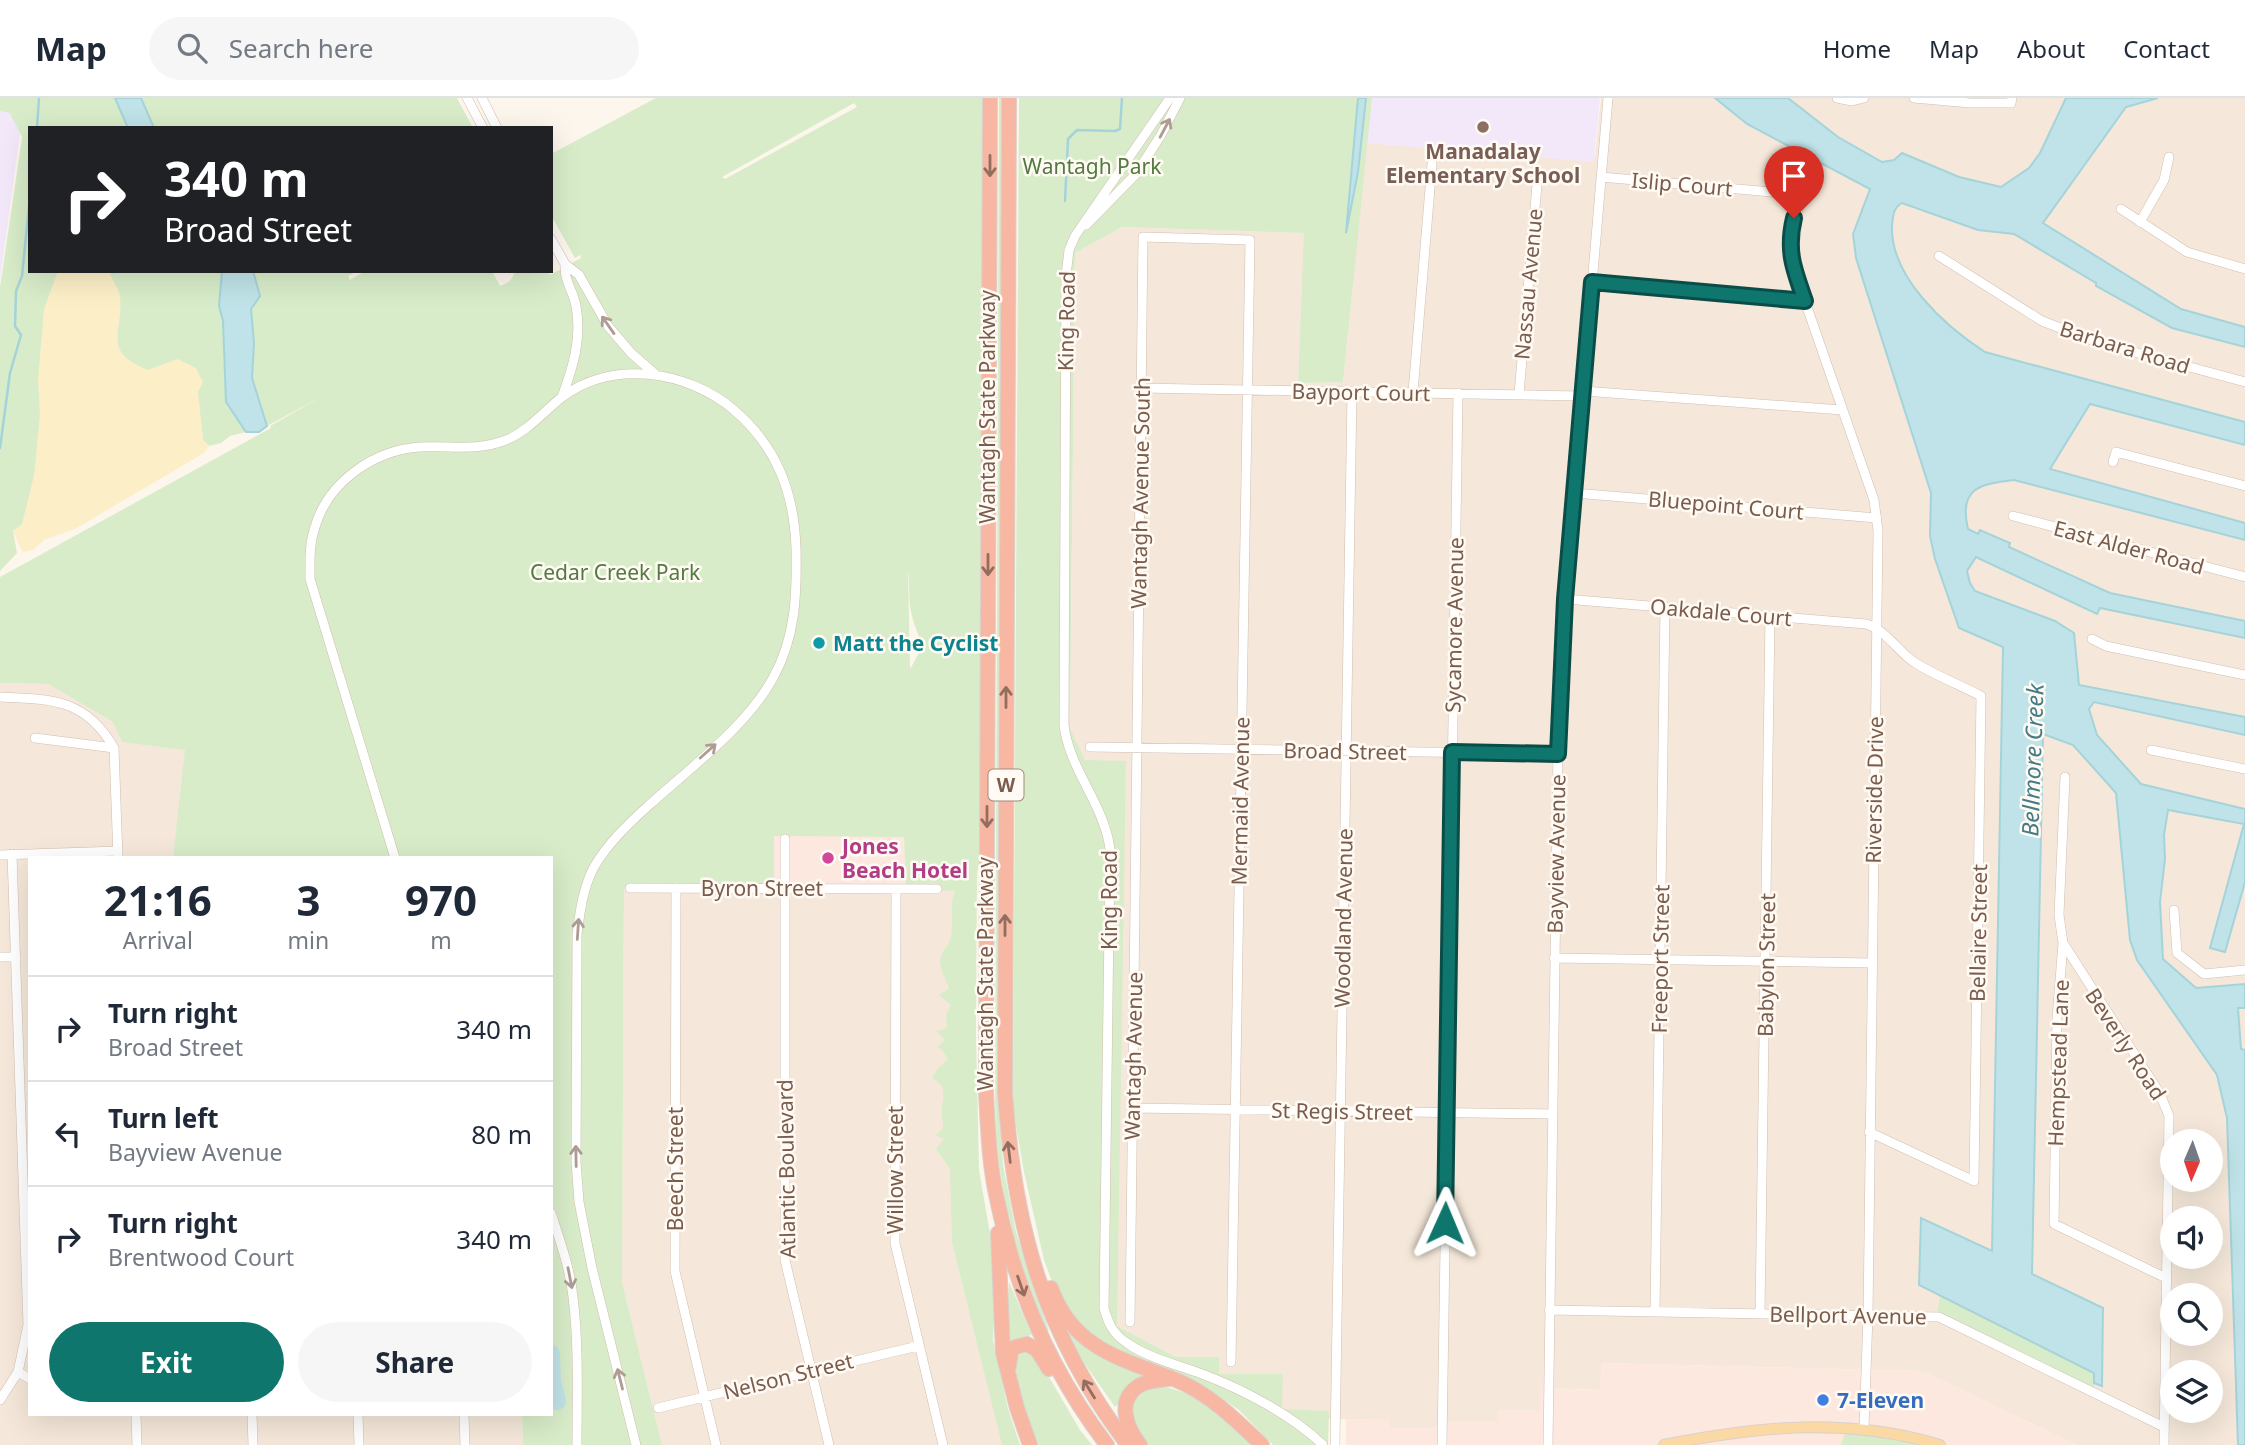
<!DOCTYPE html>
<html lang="en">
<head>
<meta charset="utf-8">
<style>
  :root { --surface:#fff; --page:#f6f6f7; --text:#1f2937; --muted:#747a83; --line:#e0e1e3; --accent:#0f766e }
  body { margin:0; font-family:"Noto Sans",sans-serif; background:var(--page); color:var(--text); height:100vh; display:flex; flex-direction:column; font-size:26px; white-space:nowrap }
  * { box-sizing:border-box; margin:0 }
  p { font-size:23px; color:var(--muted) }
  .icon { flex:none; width:38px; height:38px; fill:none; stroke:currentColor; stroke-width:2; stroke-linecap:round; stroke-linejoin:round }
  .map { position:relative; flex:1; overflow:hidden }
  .side { position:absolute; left:28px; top:758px; width:525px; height:560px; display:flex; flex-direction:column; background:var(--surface); border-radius:0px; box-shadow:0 7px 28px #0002 }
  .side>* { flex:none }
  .hud { position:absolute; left:28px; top:28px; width:525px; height:147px; border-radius:0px; box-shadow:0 7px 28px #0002; background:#202124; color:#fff; overflow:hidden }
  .needle { width:46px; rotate:182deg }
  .tools { position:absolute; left:2160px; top:1031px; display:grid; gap:14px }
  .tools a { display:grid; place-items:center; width:63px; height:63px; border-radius:50%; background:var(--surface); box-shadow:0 7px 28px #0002; font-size:35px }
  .pin { position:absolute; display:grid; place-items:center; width:60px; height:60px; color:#fff; margin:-72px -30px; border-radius:50% 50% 50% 0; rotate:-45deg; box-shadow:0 0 7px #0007 }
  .pin .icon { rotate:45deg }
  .me { position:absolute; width:77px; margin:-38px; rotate:1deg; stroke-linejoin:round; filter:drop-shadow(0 0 5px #0008) }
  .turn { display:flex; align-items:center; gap:24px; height:147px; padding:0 21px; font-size:32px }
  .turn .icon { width:91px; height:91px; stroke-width:2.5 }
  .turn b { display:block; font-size:49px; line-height:60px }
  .eta { display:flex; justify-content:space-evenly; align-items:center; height:119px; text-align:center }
  .eta b { font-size:42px; font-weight:700; line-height:49px }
  .action { display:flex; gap:14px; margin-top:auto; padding:14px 21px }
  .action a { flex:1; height:80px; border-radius:42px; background:var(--accent); color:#fff; font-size:28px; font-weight:700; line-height:80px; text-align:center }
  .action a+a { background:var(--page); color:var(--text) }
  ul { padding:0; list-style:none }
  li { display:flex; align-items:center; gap:21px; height:105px; padding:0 21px; border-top:2px solid var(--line) }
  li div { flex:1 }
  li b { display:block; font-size:26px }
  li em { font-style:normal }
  header { display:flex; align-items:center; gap:42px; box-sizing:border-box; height:98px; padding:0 35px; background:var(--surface); border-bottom:2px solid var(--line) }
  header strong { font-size:33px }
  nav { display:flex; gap:38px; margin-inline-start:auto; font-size:24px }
  .search { width:490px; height:63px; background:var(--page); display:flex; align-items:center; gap:18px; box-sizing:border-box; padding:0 24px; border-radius:38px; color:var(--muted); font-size:26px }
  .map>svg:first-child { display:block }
  .residential { fill:#f5e8da; fill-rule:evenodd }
  .commercial { fill:#fde8e0 }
  .education { fill:#f3e8fa }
  .green { fill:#d8ecc9; fill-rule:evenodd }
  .sand { fill:#fcefc7 }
  .water { fill:#bfe3e8; stroke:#a5d3da; stroke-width:2 }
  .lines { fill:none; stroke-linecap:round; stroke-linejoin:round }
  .stream { stroke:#a5d3da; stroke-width:2.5 }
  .river { stroke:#bfe3e8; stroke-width:18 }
  .minor-casing { stroke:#d1beb0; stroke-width:10 }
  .major-casing { stroke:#dad1cd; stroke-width:12 }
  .highway-casing { stroke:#dad1cd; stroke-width:16 }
  .minor { stroke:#fff; stroke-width:9 }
  .major { stroke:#fbd9a5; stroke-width:10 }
  .highway { stroke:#f7b7a3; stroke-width:14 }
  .oneway { stroke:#af9d94 }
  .oneway2 { stroke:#936e5e }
  .route-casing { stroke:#0a4d48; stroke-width:18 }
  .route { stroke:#0f766e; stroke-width:12 }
  .education-dot { fill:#8d6e63; stroke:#fffaf3; stroke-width:2.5 }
  .culture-dot { fill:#0f9aa8; stroke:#fffaf3; stroke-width:2.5 }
  .hotel-dot { fill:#d1479c; stroke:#fffaf3; stroke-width:2.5 }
  .shop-dot { fill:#3f7fe0; stroke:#fffaf3; stroke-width:2.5 }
  .labels { text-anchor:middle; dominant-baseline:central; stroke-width:5; stroke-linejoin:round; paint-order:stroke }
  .shield { fill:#fffaf3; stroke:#a28b7f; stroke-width:2 }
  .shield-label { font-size:19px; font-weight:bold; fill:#7a5c4d }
  .education-label { font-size:21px; font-weight:bold; fill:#785e54; stroke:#fffaf3 }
  .park-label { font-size:21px; fill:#537a41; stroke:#fffaf3 }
  .street-label { font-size:21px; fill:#7a5c4d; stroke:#fffaf3 }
  .culture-label { font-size:21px; font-weight:bold; fill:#0d838f; stroke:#fffaf3; text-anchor:start }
  .hotel-label { font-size:21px; font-weight:bold; fill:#b23c85; stroke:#fffaf3; text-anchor:start }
  .shop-label { font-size:21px; font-weight:bold; fill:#366cbe; stroke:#fffaf3; text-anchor:start }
  .water-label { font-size:23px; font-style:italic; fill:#437c86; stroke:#fffaf3 }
</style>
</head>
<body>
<header>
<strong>Map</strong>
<div class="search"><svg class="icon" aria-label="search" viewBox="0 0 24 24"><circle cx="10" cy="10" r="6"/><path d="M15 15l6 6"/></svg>Search here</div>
<nav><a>Home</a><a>Map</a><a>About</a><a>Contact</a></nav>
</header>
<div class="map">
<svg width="2245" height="1347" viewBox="0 0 2245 1347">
  <rect width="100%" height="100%" fill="#fdf6ec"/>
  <!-- residential -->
  <path class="residential" d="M1601,0H2245V1347H2076L1922,1273L1602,1265L1600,1292L1542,1290L1540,1313L1499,1312L1498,1323H1449L1431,1330H1390L1389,1322L1328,1321V1313L1281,1312L1283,1276H1219V1259H1176L1117,1228V1007L1126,663H1085L1070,630L1075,155L1122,129L1305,135L1298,285L1343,284L1366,45L1595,59ZM2172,1043H2210V1082H2172ZM2172,1120H2210V1158H2172ZM2172,1197H2210V1236H2172ZM2172,1274H2210V1312H2172Z
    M0,585L48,586L113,624L186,652L173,759L30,760V1316H522L523,1347H0Z
    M624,790L963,792L962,1150L1007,1347H662L622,1184Z"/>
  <!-- commercial -->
  <path class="commercial" d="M873,737L904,739L906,791H774V738Z
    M1602,1265L1922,1273L2076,1347H1922L1846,1335L1841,1347H1346V1321L1390,1322V1330H1431L1449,1323H1498L1499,1312L1540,1313L1541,1290L1600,1292Z"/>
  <!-- education -->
  <path class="education" d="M1372,0H1600L1594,64L1366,45Z
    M0,2L24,5L0,183Z"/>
  <!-- green -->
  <path class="green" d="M0,0H457L473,30H30V173H357L348,178L350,182L365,173H492L500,188C507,185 514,182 514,173H549L550,177L581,160L580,157L575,160L551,117V56L656,0H983L980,760L977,776L976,936L979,1072L992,1147L995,1200L993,1242L1008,1311L1020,1347H1002L952,1144L950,1071L936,1051L944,1041L935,1037C949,1030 940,1021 942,1008C944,994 946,987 932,980L938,970L948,961L942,952L937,949L945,942L936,933L947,930L946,917L951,907L939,897L949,890C946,882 940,872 940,863C940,853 950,848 951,838C954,824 949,805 955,793L906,791L904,739L774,738V791L624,790L622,1184L662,1347H523L522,1316H551V760L173,759L185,652L122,644L113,624L48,586L0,585V479L271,330L270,328L323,298L267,328L252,280L254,245L223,247L226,304L246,334L230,338L221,345L209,348L203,342L197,294L38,348C36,365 31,413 22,426C20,429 16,430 13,433L17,455L0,473V189L22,40C19,30 13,24 10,15L0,13ZM854,5L857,9L725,81L722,79ZM908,472C910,487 908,504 912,518C919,546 928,542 910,571Z
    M999,0H1003L999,1001L1003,1067L1016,1134L1049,1233H1047C1024,1181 1008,1127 1000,1071C996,1048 996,1023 995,1000Z
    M1019,0H1372L1343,284L1298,285L1304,135L1122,129L1075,155L1070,630L1085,662L1126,663L1117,1228L1176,1259H1219V1276H1283L1282,1311L1329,1313L1328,1347H1273L1239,1312L1215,1296L1191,1283L1128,1261L1085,1237L1055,1192L1044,1162L1024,1074L1014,1016L1013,993Z
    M1009,1184L1032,1237L1006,1243Z
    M1940,1198L2094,1275V1293L1937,1217Z
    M1063,1224L1091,1252L1107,1262L1153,1278L1115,1309L1080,1259Z
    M1024,1251L1036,1257L1080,1332L1092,1347H1037L1015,1284L1014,1258Z
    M1159,1288C1199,1294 1226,1320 1254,1347H1145C1127,1319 1120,1299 1159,1288Z
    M1845,1335L1883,1337L1922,1347H1841Z"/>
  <!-- sand -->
  <path class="sand" d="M58,173H109C112,181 119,191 120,199C124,234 100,253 148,272L177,261L196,270L203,284L198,294L203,342L209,348L204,355L75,431L44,442L33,452L22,454L13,433L22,426L34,378L40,317L38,281L44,211Z"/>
  <!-- water -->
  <path class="water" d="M115,0H141L154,30H128Z
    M1358,0H1366L1358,74L1346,135Z
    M1715,0H1788L1838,39L1882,64L1894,62L1902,55L1959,79L2001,89L2029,70L2040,55L2066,0H2158L2126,9L2043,125L2181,211L2245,229V249L2172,230L2096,188V185L2014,136L1978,132L1902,105C1893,110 1893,118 1892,128C1890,179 1946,229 1985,254L2245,324V347L2090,306L2050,371L2245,425V442L2014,382C1981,386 1958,389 1968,431L1978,436L1980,432L2010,445L2009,449L2110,495L2245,523V540L2100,510L2097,516L1976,459L1967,473L1970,485L1975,493L2055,523L2074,535L2079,587L2245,619V637L2094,604L2089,611L2097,637L2141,686L2245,711V784L2225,854L2210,850L2244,726L2168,712L2164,737L2165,761L2160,804L2163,861L2196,890L2245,886V910H2238L2241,951L2245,952V1347H2238L2227,1020L2217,977L2137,862L2130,842L2116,695L2073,647L2043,636L2032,1176L2103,1210L2102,1288L2094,1285V1275L1919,1187L1921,1120L1992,1153L2003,549L1959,530L1935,461L1930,438L1931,395L1856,160L1853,136L1870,91L1747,26Z
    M222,173H253L260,198L251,211L254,245L252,280L267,328L259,334H246L226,304L223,223L219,208Z"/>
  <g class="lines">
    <!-- stream -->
    <path class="stream" d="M37,30L39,0
      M1065,103L1068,41L1077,32L1115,33L1120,31L1122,0
      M0,350L10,275L21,237L15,228L16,193L22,178L30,99"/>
    <!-- river -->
    <path class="river" d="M551,1256L552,1283L557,1303"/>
    <defs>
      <path id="minor" d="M467,0L483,30
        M482,0L497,30
        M1170,0L1075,138L1069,152L1066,178L1064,627C1069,671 1104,706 1110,751L1104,1210C1108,1225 1113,1236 1127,1245C1148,1260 1178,1267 1202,1276C1242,1291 1292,1317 1323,1347
        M1837,0L1852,3L1864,0
        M1914,0L1970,5H2011L2012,0
        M1817,73C1801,104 1788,124 1790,160L1874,402L1878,433L1868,1217L1864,1331
        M1601,79L1805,97
        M2121,111L2187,154L2245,171
        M2140,124L2164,82L2169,59
        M1086,127L1136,76L1161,37L1180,0
        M551,141L565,166L579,177L608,228L631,255L655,276
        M1939,158L2042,223L2097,244L2245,284
        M1592,184L1805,203
        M1141,290L1581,298
        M1583,293L1842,312
        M1413,294L1432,66
        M1519,296L1538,75
        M562,299C573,269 582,241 576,208C573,192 564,183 565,166
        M2113,364L2116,354L2245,388
        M1574,395L1877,420
        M2013,418L2245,479
        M1565,501L1866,526C1887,532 1898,555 1917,566C1937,578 1960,587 1981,598L1974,1083L1869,1034
        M2092,541L2106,548L2245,577
        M0,599C52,601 86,601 114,650L118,760
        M35,640L114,650
        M1090,649L1558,656
        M2151,652L2245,671
        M2065,679L2059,817L2063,845L2057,920L2054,1126L2166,1180
        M785,741V1162L829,1347
        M0,757L118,753
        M395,760L310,481C310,463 309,446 315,429C328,384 374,352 420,349C450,347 475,354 506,342C528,333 542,315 561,300C611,261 687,272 734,312C777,349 794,394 796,450C797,495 796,539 773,580C747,628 689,671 648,708C628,726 608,745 594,769C583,790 580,813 577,836L576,1064L579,1104L592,1170L636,1347
        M630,790L937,791
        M676,790L675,1173L716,1347
        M896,791L895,1145L943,1347
        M2174,812L2177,855L2204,876L2245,872
        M2063,845L2160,996L2169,1018L2164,1347
        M0,859H16
        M1554,860L1872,865
        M1132,1010L1552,1016
        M551,1115C560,1143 570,1170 573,1199C579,1248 577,1298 577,1347
        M1549,1212L1939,1219L2164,1329
        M1655,1214L1665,509
        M1760,1215L1770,518
        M1130,1224L1143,139L1250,142L1231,1264
        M18,1274L30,1281
        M0,1302L18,1274L28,1227L12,756
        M658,1310L918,1248
        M136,1316L137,1347
        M252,1316L253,1347
        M358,1316L359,1347
        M464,1316L465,1347
        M1335,1347L1352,294
        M1442,1347L1458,295
        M1548,1347L1558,656L1565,501L1608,0"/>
      <path id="major" d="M1664,1347C1756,1328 1849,1319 1940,1347"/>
      <path id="highway" d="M990,0L986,995C988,1030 989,1066 997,1101C1015,1190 1052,1275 1107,1347
        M1009,0L1005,994C1014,1130 1044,1237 1128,1347
        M998,1135L1003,1255L1017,1310L1030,1347
        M1051,1190C1073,1251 1122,1261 1176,1282C1210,1296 1236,1322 1262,1347
        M1009,1268L1011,1253L1015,1249L1027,1246L1037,1252L1049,1271
        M1140,1347C1127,1330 1115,1302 1140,1287C1148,1283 1160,1282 1168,1281"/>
    </defs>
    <!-- minor casing -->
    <use href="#minor" class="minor-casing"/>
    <!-- major casing -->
    <use href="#major" class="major-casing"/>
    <!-- highway casing -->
    <use href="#highway" class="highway-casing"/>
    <!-- minor -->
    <use href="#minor" class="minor"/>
    <!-- major -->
    <use href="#major" class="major"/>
    <!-- highway -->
    <use href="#highway" class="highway"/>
  </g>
  <!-- one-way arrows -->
  <defs><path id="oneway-shaft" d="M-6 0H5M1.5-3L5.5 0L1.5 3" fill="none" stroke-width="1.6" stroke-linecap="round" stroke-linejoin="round" transform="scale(1.75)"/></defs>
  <g class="oneway">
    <use href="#oneway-shaft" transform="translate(1165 30) rotate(-62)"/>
    <use href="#oneway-shaft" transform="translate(608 227) rotate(-125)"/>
    <use href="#oneway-shaft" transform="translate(708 653) rotate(-42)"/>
    <use href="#oneway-shaft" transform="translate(578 831) rotate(-86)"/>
    <use href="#oneway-shaft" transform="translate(576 1058) rotate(-91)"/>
    <use href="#oneway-shaft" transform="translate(570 1180) rotate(79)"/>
    <use href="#oneway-shaft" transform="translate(620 1281) rotate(-104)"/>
  </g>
  <g class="oneway2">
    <use href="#oneway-shaft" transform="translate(990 68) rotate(90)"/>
    <use href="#oneway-shaft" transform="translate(988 467) rotate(90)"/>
    <use href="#oneway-shaft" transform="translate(1006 599) rotate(-90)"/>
    <use href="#oneway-shaft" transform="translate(987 719) rotate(90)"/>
    <use href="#oneway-shaft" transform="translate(1005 827) rotate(-90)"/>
    <use href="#oneway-shaft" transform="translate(1009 1054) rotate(-97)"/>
    <use href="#oneway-shaft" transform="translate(1021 1188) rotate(71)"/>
    <use href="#oneway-shaft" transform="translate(1089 1291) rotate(-122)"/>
  </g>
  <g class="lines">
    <defs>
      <path id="route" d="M1445,1125L1452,654L1558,656L1565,501L1592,184L1805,203C1794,172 1786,153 1794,120"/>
    </defs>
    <!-- route casing -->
    <use href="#route" class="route-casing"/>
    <!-- route -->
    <use href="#route" class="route"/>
  </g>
  <!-- markers -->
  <circle class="education-dot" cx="1483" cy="29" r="7"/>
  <circle class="culture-dot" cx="819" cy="545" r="7"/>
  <circle class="hotel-dot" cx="828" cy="760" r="7"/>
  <circle class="shop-dot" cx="1823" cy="1302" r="7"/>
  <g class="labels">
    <!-- shield labels -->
    <rect class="shield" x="988.5" y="671.5" width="35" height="31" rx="5"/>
    <g class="shield-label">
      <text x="1006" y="687">W</text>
    </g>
    <!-- education labels -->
    <g class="education-label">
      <text x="1483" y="53">Manadalay<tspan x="1483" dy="24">Elementary School</tspan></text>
    </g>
    <!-- park labels -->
    <g class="park-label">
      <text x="1092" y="68">Wantagh Park</text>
      <text x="615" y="474">Cedar Creek Park</text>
    </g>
    <!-- street labels -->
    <g class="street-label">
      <text transform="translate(1682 86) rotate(5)">Islip Court</text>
      <text transform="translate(1528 186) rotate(-85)">Nassau Avenue</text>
      <text transform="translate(1066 223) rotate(-89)">King Road</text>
      <text transform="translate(2125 249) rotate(17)">Barbara Road</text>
      <text transform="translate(1361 294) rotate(1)">Bayport Court</text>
      <text transform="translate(987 309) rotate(-90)">Wantagh State Parkway</text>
      <text transform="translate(1140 395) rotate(-89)">Wantagh Avenue South</text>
      <text transform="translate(1726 407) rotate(5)">Bluepoint Court</text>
      <text transform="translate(2129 449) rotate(15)">East Alder Road</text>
      <text transform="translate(1721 514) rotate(5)">Oakdale Court</text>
      <text transform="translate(1454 527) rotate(-89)">Sycamore Avenue</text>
      <text transform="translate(1345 653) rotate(1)">Broad Street</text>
      <text transform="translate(1874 692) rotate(-89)">Riverside Drive</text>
      <text transform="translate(1240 703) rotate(-89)">Mermaid Avenue</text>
      <text transform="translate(1556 756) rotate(-89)">Bayview Avenue</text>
      <text x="762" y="790">Byron Street</text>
      <text transform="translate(1109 802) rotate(-90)">King Road</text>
      <text transform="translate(1343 820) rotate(-89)">Woodland Avenue</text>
      <text transform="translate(1978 835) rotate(-89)">Bellaire Street</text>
      <text transform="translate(1660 861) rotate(-89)">Freeport Street</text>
      <text transform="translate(1766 867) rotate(-89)">Babylon Street</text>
      <text transform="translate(985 876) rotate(-90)">Wantagh State Parkway</text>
      <text transform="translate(2126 946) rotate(57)">Beverly Road</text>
      <text transform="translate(1133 958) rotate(-89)">Wantagh Avenue</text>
      <text transform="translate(2058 965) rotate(-88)">Hempstead Lane</text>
      <text transform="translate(1342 1013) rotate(1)">St Regis Street</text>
      <text transform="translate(675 1071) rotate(-90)">Beech Street</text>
      <text transform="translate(786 1071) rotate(-91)">Atlantic Boulevard</text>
      <text transform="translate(895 1072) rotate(-90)">Willow Street</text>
      <text transform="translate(1848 1217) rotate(1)">Bellport Avenue</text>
      <text transform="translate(788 1278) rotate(-14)">Nelson Street</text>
    </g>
    <!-- culture labels -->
    <g class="culture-label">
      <text x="833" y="545">Matt the Cyclist</text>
    </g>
    <!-- hotel labels -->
    <g class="hotel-label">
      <text x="842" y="748">Jones<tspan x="842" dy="24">Beach Hotel</tspan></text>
    </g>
    <!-- shop labels -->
    <g class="shop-label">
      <text x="1837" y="1302">7-Eleven</text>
    </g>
    <!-- water labels -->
    <g class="water-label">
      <text transform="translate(2032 662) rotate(-88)">Bellmore Creek</text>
    </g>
  </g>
</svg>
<div class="tools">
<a><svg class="needle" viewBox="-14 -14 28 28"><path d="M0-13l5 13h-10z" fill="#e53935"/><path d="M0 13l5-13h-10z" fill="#747a83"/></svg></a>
<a><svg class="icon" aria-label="sound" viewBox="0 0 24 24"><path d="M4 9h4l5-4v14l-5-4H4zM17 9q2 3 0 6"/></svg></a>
<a><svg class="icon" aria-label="search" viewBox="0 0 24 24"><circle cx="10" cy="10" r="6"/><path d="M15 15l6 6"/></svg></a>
<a><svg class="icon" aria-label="layers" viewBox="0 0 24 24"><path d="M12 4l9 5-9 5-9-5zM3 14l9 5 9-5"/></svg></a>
</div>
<div class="pin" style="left:1794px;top:120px;background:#d93025"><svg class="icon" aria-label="arrive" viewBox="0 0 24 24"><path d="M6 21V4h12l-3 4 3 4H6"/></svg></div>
<svg class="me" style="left:1445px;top:1125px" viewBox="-20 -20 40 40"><path d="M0-17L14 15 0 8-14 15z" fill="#0f766e" stroke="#fff" stroke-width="4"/></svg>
<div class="hud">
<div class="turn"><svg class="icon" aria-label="right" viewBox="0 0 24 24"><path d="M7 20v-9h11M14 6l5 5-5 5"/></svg><div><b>340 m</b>Broad Street</div></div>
</div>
<section class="side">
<div class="eta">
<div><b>21:16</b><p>Arrival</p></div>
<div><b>3</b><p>min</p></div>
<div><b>970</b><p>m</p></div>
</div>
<ul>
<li><svg class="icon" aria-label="right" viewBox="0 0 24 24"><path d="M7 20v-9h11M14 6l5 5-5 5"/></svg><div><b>Turn right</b><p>Broad Street</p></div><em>340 m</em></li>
<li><svg class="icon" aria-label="left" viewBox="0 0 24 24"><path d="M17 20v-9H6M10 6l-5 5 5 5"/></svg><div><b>Turn left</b><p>Bayview Avenue</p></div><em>80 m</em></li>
<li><svg class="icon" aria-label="right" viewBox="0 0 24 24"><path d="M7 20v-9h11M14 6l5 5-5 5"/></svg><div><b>Turn right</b><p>Brentwood Court</p></div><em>340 m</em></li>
</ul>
<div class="action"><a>Exit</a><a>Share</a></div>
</section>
</div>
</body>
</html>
